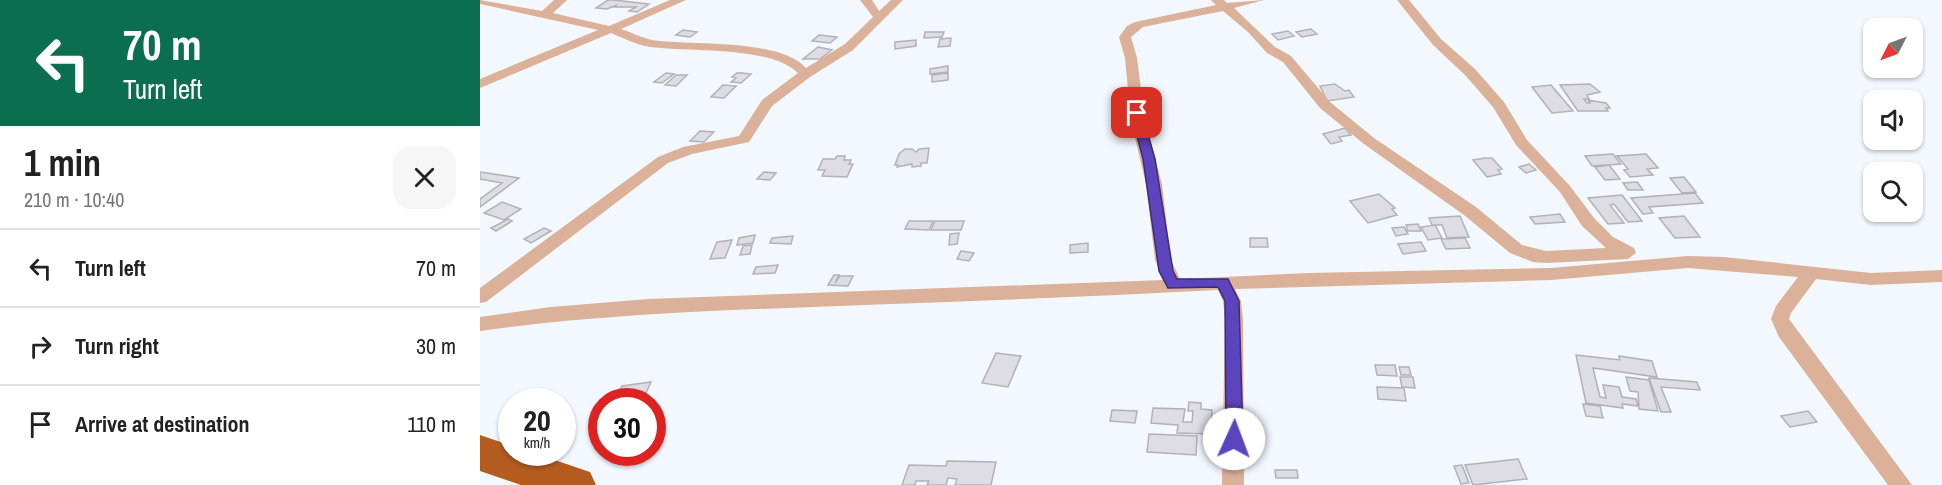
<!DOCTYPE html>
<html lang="en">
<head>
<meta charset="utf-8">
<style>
  :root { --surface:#fff; --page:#f6f6f6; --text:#222; --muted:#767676; --line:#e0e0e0 }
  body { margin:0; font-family:"Archivo Narrow",sans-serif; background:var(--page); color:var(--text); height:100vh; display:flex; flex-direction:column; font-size:22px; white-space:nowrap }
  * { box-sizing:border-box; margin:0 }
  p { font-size:20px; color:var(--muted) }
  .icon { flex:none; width:33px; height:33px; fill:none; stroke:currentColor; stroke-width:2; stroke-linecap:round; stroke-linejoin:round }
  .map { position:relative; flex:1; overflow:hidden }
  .sheet { display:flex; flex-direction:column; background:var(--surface); width:480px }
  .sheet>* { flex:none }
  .banner { background:#0b6e4f; color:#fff; overflow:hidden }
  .needle { width:39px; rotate:228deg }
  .controls { position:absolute; left:1383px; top:18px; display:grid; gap:12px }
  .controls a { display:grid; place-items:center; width:60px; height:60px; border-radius:12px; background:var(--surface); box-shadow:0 2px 4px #0004; font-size:30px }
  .speed { position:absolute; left:18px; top:388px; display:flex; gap:12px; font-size:30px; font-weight:700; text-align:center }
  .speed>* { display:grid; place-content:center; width:78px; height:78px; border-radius:50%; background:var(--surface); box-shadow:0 2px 4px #0004; line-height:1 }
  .speed small { font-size:15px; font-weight:400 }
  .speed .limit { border:9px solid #d22; background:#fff; color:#111 }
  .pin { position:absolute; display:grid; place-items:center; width:51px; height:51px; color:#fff; margin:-26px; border-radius:12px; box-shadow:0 3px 9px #0006 }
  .me { position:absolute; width:66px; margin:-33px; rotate:2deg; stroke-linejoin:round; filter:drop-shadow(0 0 4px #0008) }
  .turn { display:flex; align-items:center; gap:21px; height:126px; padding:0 24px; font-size:27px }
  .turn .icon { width:78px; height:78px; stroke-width:2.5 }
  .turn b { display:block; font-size:42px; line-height:51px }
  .round { display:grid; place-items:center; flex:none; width:63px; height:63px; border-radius:18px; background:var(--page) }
  .head { display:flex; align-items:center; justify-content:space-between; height:102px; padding:0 24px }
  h1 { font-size:36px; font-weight:700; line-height:45px }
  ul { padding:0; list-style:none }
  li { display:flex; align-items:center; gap:18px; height:78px; padding:0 24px; border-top:2px solid var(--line) }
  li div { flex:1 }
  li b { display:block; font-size:22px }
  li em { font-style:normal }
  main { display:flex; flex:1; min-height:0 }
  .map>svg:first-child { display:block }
  .building { fill:#dfdde4; stroke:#b2b1b7; stroke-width:1.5 }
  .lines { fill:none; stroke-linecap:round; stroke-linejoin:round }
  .street { fill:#dcb199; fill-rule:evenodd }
  .highway { fill:#b45c1f; fill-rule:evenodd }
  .route { fill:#5c44bc; stroke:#3c2c7a; stroke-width:1.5 }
</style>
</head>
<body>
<main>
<section class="sheet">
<div class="banner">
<div class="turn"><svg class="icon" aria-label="left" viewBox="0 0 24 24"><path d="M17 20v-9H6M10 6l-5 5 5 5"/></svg><div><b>70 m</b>Turn left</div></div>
</div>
<div class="head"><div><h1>1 min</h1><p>210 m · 10:40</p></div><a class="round"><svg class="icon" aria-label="close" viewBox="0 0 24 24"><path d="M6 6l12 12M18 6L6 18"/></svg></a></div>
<ul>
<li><svg class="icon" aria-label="left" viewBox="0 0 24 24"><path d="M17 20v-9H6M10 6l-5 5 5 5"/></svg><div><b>Turn left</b></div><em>70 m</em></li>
<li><svg class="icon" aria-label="right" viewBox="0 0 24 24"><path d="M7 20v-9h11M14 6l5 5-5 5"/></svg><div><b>Turn right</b></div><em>30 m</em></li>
<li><svg class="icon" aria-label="arrive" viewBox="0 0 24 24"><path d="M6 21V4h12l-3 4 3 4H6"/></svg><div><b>Arrive at destination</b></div><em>110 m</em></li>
</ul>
</section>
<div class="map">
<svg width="1462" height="485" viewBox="0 0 1462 485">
  <rect width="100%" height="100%" fill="#f2f8fe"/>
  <!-- building -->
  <path class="building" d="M128,0H134L169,4L157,12L149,11L156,7H133L137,5L127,9L116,8Z
    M831,29L837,34L822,37L816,32Z
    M203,30L217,32L210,37L196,35Z
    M808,31L814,36L798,40L792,34Z
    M445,32H464L462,37L444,38Z
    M339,35L357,37L350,43L332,41Z
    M471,38L470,46L458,47L460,39Z
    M436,40V46L415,49V42Z
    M338,47L352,50L340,59H323Z
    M468,66V72L450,74V69Z
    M186,73L194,74L182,83L174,82Z
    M257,73H262L271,74L261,83L251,82L256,78L252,77Z
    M468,73V80L452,82V75Z
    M196,75H207L196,86L185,85Z
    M855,84L865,91L869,90L874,97L847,101L840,86Z
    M1110,84L1120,92L1107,95L1109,99H1104L1107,103H1110L1108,100L1126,103L1130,108H1126L1128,111H1098L1080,85Z
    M243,85L256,86L244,98L231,97Z
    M1071,85L1093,111L1072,113L1052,87Z
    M865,128L871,135L859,137L862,141L851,144L843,134Z
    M220,131L234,132L224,142L210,141Z
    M449,148L447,163H441V166L432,167V164L417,167L418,165H415L419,154L425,149H432L436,152L439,149Z
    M1133,154L1141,164L1112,166L1105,156Z
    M1166,154L1178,168L1167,169L1173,175L1150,177L1144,170L1148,169L1137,156Z
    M357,156H365L364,160H371L369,164H373L367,177L342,176L345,170H338L343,159H355Z
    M1005,158H1012L1022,169L1018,170L1021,174L1007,177L993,160Z
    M1049,164L1056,170L1046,173L1039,167Z
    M1129,165L1140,179L1125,180L1115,167Z
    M0,172L39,178L0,207V199L22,183L0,179Z
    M284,172L296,173L290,180L277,179Z
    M1204,177L1216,192L1202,193L1190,178Z
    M1157,182L1163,190H1148L1143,183Z
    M1215,193L1223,203L1169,207L1173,213L1163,214L1151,198Z
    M899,194L915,208L912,209L917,215L888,223L870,201Z
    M1142,195L1162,221L1148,222L1134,204L1130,205L1144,223L1128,224L1108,198Z
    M22,202L41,209L24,220L4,213Z
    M1080,214L1085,222L1055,224L1050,217Z
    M980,216L989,237L967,238L962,225H952L949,218Z
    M1204,216L1220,237L1195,238L1179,218Z
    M28,219L32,221L16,231L11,228Z
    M429,221H453L449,230L425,229Z
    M455,221H484L481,230H451Z
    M938,224L941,231H928L926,225Z
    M955,225L962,238L948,240L941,227Z
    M924,227L928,234L916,236L912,228Z
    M64,228L71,231L51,243L44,239Z
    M479,233L477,244L469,245L470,234Z
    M275,235L273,243L257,245L259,238Z
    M313,236L311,244L290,243L292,238Z
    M770,238H787L788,247H770Z
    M985,238L990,248L966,249L961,239Z
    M252,240L245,258L230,259L237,242Z
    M941,242L946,251L923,254L918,244Z
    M608,243V252L590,253V245Z
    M272,245L270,254L260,255L263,246Z
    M481,251L494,253L489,261L477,259Z
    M298,265L295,273L273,274L276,267Z
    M354,275H359L355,283L360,276H373L368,286L348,285Z
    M516,353L541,356L528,387L502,383Z
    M1096,355L1140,360L1139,356L1172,361L1177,377L1113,368L1120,397L1126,398L1123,385L1139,387L1142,397L1156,399L1158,406L1142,404L1143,408L1106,403Z
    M895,365H915L917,376L897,375Z
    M919,367H929L931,375H921Z
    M920,377H933L935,388L922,387Z
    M1146,377L1169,380L1178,411L1159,409L1158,392L1150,391Z
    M1169,378L1217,382L1220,390L1181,387L1191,412H1181Z
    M171,382L166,393L137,396L142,386Z
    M897,387L924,388L926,401L898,399Z
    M709,402L721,403V409L732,410L730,434L697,433L698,425L671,423L673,408L705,409L703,422H712L713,411H708Z
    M1103,404L1120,406L1123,418L1106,416Z
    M632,410L657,411L655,423L630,421Z
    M1328,411L1337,422L1310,427L1301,416Z
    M669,434L717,436L716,455L667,452Z
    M1038,459L1047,479L993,485L985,465Z
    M467,461L516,462L511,485H475L477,479L468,478L466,485H447L449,481H436L435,485H422L429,465L466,466Z
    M982,465L989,483L981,484L974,466Z
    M795,470H817L818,478H796Z"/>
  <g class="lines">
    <!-- street -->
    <path class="street" d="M0,0L62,11L74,0H87L73,13L129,26L190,0H206L141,29C151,32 162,38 172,40C212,46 299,38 326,68L365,44L393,17L380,0H392L399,11L411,0H423L373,50L330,77L292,106L269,142L212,154L188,163L6,302L0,303V288L178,157L203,147L259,136L282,100L318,73C292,46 208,52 170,47C157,45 143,38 131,33L0,88V79L118,30L0,4Z
      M731,0H744L747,3L784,0L754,8L795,47L811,56L850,102L894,138L996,207L1042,245L1066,251L1126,248L1102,226L1080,192L1036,145L1013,107L985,75L953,45L917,0H929L961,39L995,69L1024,102L1047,140L1090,186L1114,218L1133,237L1154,248L1156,253L1148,259L1066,263L1053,262L1030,253L984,215L884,144L840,108L803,62L787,53L768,32L743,11L663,27L651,37L657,58L665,121L682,184L691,260L700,279L829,273L1071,268L1208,256L1244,257L1391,273L1462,270V282L1391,285L1336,279L1311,313L1309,319L1432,485H1408L1299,337L1291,319L1296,306L1318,277L1208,268L1071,280L755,289L761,301L763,319L764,485H742L745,319L743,301L738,290C620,296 502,301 384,305C256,310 128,313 0,331V317L71,307L168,299L683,280L675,260L666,184L651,121L645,58L639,37L647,26L655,22L736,5Z"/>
    <!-- highway -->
    <path class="highway" d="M0,435L32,446V453H54L110,472L116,485H41L0,471Z"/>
  </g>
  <!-- route -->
  <path class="route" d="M657,110L662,113L675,159L693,271L697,279H748L759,301L763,439L760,444L754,447L748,444L746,439L745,301L738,287L688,288L679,271L663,159L651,113Z"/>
</svg>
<div class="controls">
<a><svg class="needle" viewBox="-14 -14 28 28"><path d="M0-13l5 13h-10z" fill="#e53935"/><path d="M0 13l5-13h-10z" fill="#767676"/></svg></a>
<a><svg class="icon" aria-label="sound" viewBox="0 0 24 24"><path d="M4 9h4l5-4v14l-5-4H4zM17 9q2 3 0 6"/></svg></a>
<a><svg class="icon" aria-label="search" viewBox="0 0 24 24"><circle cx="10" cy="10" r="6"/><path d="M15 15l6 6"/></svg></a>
</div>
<div class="speed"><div>20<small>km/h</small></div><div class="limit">30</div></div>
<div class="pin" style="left:657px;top:113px;background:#d93025"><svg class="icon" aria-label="arrive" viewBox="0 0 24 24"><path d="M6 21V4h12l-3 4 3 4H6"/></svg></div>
<svg class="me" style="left:754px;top:439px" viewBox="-20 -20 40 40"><circle r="19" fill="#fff"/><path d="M0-13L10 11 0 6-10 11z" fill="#5c44bc"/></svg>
</div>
</main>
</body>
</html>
